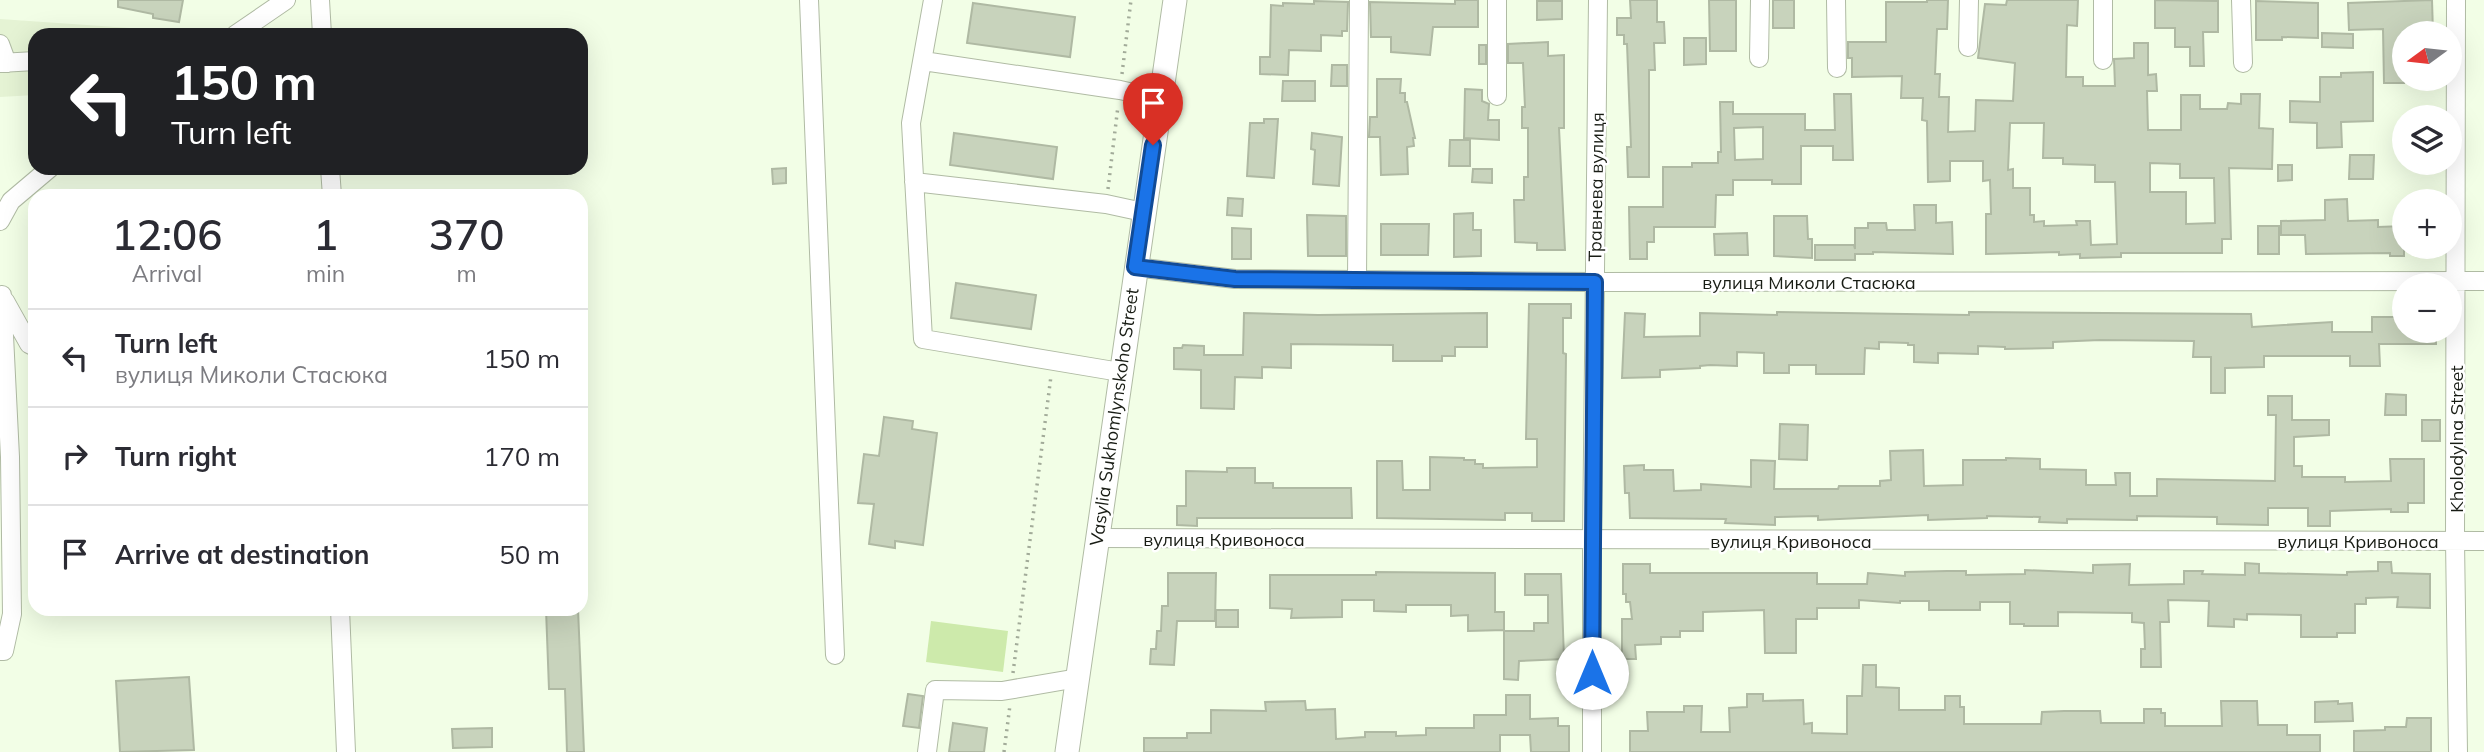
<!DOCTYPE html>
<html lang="en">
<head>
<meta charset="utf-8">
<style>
  :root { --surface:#fff; --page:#f2f2f3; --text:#2b2b33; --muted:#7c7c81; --line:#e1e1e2 }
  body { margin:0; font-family:Mulish,sans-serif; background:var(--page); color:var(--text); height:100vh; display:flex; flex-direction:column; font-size:26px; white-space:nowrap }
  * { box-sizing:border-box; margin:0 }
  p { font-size:23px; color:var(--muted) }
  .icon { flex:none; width:38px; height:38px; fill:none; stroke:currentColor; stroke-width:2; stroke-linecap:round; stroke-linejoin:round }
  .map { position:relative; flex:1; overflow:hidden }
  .side { position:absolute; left:28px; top:189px; width:560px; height:427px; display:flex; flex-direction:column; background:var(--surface); border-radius:21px; box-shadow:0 7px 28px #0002 }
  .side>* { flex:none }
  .top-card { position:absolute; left:28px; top:28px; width:560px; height:147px; border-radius:21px; box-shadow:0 7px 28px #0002; background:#202124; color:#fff; overflow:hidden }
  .needle { width:46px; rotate:255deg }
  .tools { position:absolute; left:2392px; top:21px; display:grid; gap:14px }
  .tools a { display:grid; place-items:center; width:70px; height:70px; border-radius:50%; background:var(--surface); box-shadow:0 7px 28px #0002; font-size:35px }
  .pin { position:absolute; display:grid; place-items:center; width:60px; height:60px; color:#fff; margin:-72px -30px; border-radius:50% 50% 50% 0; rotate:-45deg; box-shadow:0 0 7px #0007 }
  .pin .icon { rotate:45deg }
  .me { position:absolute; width:77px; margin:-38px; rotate:0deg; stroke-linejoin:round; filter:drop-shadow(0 0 5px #0008) }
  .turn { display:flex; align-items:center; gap:24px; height:147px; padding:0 28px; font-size:32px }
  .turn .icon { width:91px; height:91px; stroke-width:2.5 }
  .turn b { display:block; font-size:49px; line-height:60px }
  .eta { display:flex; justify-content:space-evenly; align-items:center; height:119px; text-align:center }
  .eta b { font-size:42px; font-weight:600; line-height:49px }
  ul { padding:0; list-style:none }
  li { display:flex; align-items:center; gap:21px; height:98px; padding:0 28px; border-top:2px solid var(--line) }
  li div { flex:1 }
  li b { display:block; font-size:26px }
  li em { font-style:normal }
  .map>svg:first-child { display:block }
  .built { fill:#e5f3d4 }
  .green { fill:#cdeaab }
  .building { fill:#c8d3bc; stroke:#afb9a3; stroke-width:2; fill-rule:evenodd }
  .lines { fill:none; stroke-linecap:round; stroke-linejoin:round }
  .minor-casing { stroke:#b0bba4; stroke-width:20 }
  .major-casing { stroke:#b0bba4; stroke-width:25 }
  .path { stroke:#a2ab99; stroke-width:3.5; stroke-dasharray:2 5; stroke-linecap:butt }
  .minor { stroke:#fff; stroke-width:18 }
  .major { stroke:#fff; stroke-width:23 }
  .route-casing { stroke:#114b97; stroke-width:18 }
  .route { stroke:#1a73e8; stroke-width:12 }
  .labels { text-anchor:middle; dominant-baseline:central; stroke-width:5; stroke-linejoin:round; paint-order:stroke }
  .street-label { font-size:18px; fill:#181c14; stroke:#fff }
</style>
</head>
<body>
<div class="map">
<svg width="2484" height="752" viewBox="0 0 2484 752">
  <rect width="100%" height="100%" fill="#f2fee6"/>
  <!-- built -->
  <path class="built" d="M0,19L159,30L156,35H35V95L0,97Z"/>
  <!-- green -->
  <path class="green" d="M931,621L1008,631L1003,672L926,662Z"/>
  <!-- building -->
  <path class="building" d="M118,0H183L179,22L153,18V14L118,7Z
    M1455,0H1478V27H1433L1430,55L1391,52V37H1371L1370,2L1455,4Z
    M1630,0H1657V22H1664L1665,43H1654L1655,70H1649V177H1628L1627,147H1631L1627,44H1624V35H1617V18H1631Z
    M1709,0H1736V51H1710Z
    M1773,0H1794V28H1773Z
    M1927,0H1948L1947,29H1937L1935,74H1940L1939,97H1949L1948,132L1975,131L1976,100L2013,101L2015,63L1978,58L1985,4L2006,5L2007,0H2078L2077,26L2067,25L2066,77H2083V86H2115L2114,59L2134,58V43H2148V75L2156,74L2157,91H2147L2148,130H2181V95H2200V109H2227L2228,103L2241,104V94H2260L2259,128L2273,129L2272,169L2229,168L2231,239H2222V253H2121V257L2080,258V254L2059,255V252L1986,254V214H1991L1990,180L1983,181V161H1950V181L1928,182L1927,121L1922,120L1923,98H1901L1902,76L1852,77V58H1848V42H1886V2H1927ZM2010,123H2044L2043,158H2063V164L2095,165V182H2115L2117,244L2091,245L2090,221H2076L2077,225L2044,226V221L2034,222V215H2030V188H2013V169L2008,170ZM2150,163L2180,164V178H2214L2215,223L2186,224V192H2150Z
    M2155,0L2218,1V32H2203L2204,66H2190V47H2175V28H2155Z
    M2432,0L2433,33H2404V83H2384L2383,29L2349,30L2348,3Z
    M1314,1L1348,2L1347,31H1342V36L1321,35V51L1289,50L1288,75L1260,74V57H1270L1271,5L1283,6V3L1314,4Z
    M1537,1H1562V19L1537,20Z
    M2256,1L2318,3V38L2282,37V40H2256Z
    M973,3L1075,17L1070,57L967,43Z
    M2322,33L2353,34V48L2322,47Z
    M1684,38H1706V64L1684,65Z
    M1548,42V56L1564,55V128H1559L1565,250H1537V243L1515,242L1514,200H1524V177H1528V128H1522V107H1525L1523,63H1508V44Z
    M1479,45H1486V64H1479Z
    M1332,65H1347V86H1331Z
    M2373,72V121L2341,122L2342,147L2317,148V123L2290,122V101L2320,102V77H2341V73Z
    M1377,79H1401L1400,93H1405V102H1407L1415,138H1413L1414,146L1407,147L1408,174L1381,175L1380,137H1369L1370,117H1377Z
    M1283,81H1315V101H1282Z
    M1465,89L1482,90V101L1489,104L1488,120H1499V140L1464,138Z
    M1834,94H1851L1853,160H1833V146H1801V184H1772V180H1733V195H1716L1715,227H1654V242H1647V259H1630L1629,207H1663V167H1692V163H1718V152H1721L1720,102H1733V114H1805V130H1835ZM1763,127V159L1735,160L1734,128Z
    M1264,119H1278L1274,178L1247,176L1250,123H1264Z
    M954,133L1057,147L1053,179L950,165Z
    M1312,133L1342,137L1339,186L1313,184L1315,150L1311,149Z
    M1450,140H1470V166H1449Z
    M2350,155H2374L2373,179H2349Z
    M2278,165H2292V180L2278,181Z
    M786,168V183L773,184L772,169Z
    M1473,169H1492V183L1472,182Z
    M1228,198L1243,199L1242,216L1227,215Z
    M2347,199L2348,221L2378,220V227L2404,226V256H2390V253L2306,254L2305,235H2281V221L2325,220V200Z
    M1914,205H1936V223L1952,222L1953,254L1873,252V254H1855V260H1815V245H1854L1855,249V228H1868V223H1886L1887,230H1915Z
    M1473,213V230H1481V256L1454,257V214Z
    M1307,215L1346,216V256H1308Z
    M1774,216H1807L1808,239H1812V258L1774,256Z
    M1381,224H1429L1428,255H1381Z
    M2258,226H2279V254H2258Z
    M1232,228L1251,229V259H1232Z
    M1747,233L1748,255H1715L1714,234Z
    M956,283L1036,295L1031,329L951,318Z
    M1529,304H1571V318H1563V353L1566,354L1564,521H1532V513H1505V520L1377,518V461H1402L1403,490H1430V457L1464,458V460H1475V464H1483V468L1537,467V439H1526Z
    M1777,312L1969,315V312L2251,314L2252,327L2332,322V332H2372V317H2404V331H2436V344H2379L2380,366H2350V356H2264V367L2225,368V393H2211V357H2193L2194,341L2100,340L2053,342V348L2005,349V347L1978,346V354L1938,353V363L1914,362V345H1908V343L1879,342V349L1865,348L1864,374H1816V365H1789V373H1764V353L1737,352V366L1710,365L1700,366V368L1660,370V377L1622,378L1625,313L1645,314L1644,337L1700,336V313L1777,315Z
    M1244,313L1318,315L1487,313V347H1455V356H1442V361H1393V345L1291,344V368L1262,367V378L1235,377L1234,409L1201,408V370L1174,369V348H1182L1183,345L1204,346V355H1243Z
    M2386,394L2406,395V415H2385Z
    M2268,396H2292V420H2329V435L2294,437V466H2302V477H2345V482L2391,481L2390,459H2424V503H2408V512H2391V509L2330,511V526H2308V508H2268V525L2217,524V517L2137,516V520L2067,519V523L2039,522L2040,517L1987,516V518L1928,520V515L1818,520V516L1775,517V525L1725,523L1726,519L1630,518L1629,493H1625L1624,466L1644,465V470H1673L1674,491L1701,490V484L1751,487V460L1775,461L1774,489H1838L1839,486H1880V481L1891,480L1890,451L1923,450L1924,486L1963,485V460H2006V458L2040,459V469L2086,470V485H2116L2115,473H2130V496H2157V479L2275,481L2276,415H2268Z
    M884,417L913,421L912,429L937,433L923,545L895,541V548L869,544L874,504L858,503L864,454L879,456Z
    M2422,420H2440V441H2422Z
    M1780,424L1808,425L1807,460L1779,459Z
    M1227,468H1255V483H1273V488H1351L1352,518H1197V526L1177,525V506H1186V471L1227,472Z
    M2378,562H2391L2392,573L2430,574V608L2397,607L2398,597L2366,598V604H2355V633H2337V637H2301V615L2247,614V620L2234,619V627L2208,626L2209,601L2168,600L2169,622H2160L2161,667H2141V649H2145L2144,623L2132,622V613L2058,612V626H2024V624H2010V602H1980V610H1929V601H1900V603L1859,600V608H1817V619H1796V653H1765L1764,610L1703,612V631H1680V637H1661V644L1635,645L1636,659H1622V619H1632L1630,602H1626V594H1623V564H1650V573H1817V584H1867L1868,573L1905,576V572L1947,571H1966V575L2025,574V570L2093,573V565L2130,564L2129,585L2184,584V571H2203L2202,574L2245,575V563L2259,564V573L2347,575V572L2378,571Z
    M1376,572L1495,573V612H1504V630L1468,631V615L1451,616V605H1406V612L1374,611V600H1342V617L1291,618L1292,609L1270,608V575H1376Z
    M1168,573H1216L1215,621H1177L1174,665L1150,664L1151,649H1156L1157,631H1161L1162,606H1168Z
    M1525,574H1561L1564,659L1519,661L1518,680L1504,679V631H1534V623H1548V595H1525Z
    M546,609H578L584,752H567L565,689H549Z
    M1216,610H1238V627H1216Z
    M1863,665H1876V687L1899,688V710H1945V696H1960V707H1964V724H2041L2042,712L2064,711H2100L2101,723H2144V709H2161V713H2165V726H2222L2221,701H2257L2258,725H2287V735H2320V752H1630V731H1648L1647,712H1684V706H1702L1701,732H1730L1729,708L1747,707V694H1763V701L1803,700L1804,724L1812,723V733L1847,734V696H1862Z
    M189,677L194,750L120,752L116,681Z
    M908,694L923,696L919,728L903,726Z
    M1506,695H1530V719L1558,718V726H1569V752H1531L1530,735H1500V752H1144V738H1187V733H1211V710L1266,711L1265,702L1305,701L1306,710L1335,709L1336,739L1365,737V732H1396V736L1426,735V728H1474V715H1506Z
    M2338,701V704L2352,703L2353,721L2315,722V702Z
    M2407,718H2431V752H2354V731L2385,730V727H2406Z
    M953,723L987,728L984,752H949Z
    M492,728V747L453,748L452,729Z"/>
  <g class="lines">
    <defs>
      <path id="minor" d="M320,0L322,35
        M809,0L835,655
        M933,0L911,123L923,339L1120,372
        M1497,0V96
        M1836,0L1837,68
        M2103,0V60
        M2241,0L2243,63
        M2456,0L2455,541L2458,752
        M235,35L286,0
        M0,44L7,63
        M1968,47L1969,0
        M1759,58L1760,0
        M923,61L1120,90L1160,99
        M0,63L35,61
        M330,168L332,196
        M914,182L1106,204L1143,212
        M0,221L11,201L50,168
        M1135,267L1235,279L1595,282L2484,281
        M1357,280L1359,0
        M5,301L29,344L35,347
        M1098,538L2484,541
        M340,609L346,752
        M0,651H4L12,614L10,457L2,295
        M927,752L935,690L1002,691L1078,678
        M1592,752V541L1598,0"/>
      <path id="major" d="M1067,752L1175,0"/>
    </defs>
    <!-- minor casing -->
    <use href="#minor" class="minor-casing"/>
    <!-- major casing -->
    <use href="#major" class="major-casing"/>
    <!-- path -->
    <path class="path" d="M1122,74L1131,0
      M1108,189L1118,106
      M1013,673L1051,376
      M1004,752L1010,705"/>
    <!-- minor -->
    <use href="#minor" class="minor"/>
    <!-- major -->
    <use href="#major" class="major"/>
  </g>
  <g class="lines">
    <defs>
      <path id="route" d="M1153,145L1135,267L1235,279L1595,282L1592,673"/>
    </defs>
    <!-- route casing -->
    <use href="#route" class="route-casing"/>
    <!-- route -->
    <use href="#route" class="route"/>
  </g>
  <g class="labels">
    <!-- street labels -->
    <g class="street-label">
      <text transform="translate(1596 187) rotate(-89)">Травнева вулиця</text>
      <text x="1809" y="282">вулиця Миколи Стасюка</text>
      <text transform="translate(1114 417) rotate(-82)">Vasylia Sukhomlynskoho Street</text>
      <text transform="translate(2456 439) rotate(-90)">Kholodylna Street</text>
      <text x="1224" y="539">вулиця Кривоноса</text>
      <text x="1791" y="541">вулиця Кривоноса</text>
      <text x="2358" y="541">вулиця Кривоноса</text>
    </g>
  </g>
</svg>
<div class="tools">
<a><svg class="needle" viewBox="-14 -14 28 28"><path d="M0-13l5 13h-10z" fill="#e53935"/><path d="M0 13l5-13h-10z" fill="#7c7c81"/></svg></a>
<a><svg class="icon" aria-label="layers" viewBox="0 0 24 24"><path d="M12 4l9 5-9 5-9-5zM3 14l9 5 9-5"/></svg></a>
<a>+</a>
<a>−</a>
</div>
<div class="pin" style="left:1153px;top:145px;background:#d93025"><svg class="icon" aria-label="arrive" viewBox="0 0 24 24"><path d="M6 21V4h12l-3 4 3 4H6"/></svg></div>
<svg class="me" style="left:1592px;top:673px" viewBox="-20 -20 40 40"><circle r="19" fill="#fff"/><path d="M0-13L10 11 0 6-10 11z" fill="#1a73e8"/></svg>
<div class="top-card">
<div class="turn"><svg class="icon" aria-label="left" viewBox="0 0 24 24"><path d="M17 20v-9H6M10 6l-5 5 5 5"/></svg><div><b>150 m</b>Turn left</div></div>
</div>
<section class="side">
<div class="eta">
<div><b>12:06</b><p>Arrival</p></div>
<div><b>1</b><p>min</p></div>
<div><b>370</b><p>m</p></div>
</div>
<ul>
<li><svg class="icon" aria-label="left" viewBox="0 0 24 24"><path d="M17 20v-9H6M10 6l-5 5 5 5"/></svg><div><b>Turn left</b><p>вулиця Миколи Стасюка</p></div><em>150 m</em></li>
<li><svg class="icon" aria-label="right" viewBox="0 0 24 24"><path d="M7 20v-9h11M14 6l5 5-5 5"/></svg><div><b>Turn right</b></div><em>170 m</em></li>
<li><svg class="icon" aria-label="arrive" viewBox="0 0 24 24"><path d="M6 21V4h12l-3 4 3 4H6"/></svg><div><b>Arrive at destination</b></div><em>50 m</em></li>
</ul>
</section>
</div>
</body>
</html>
